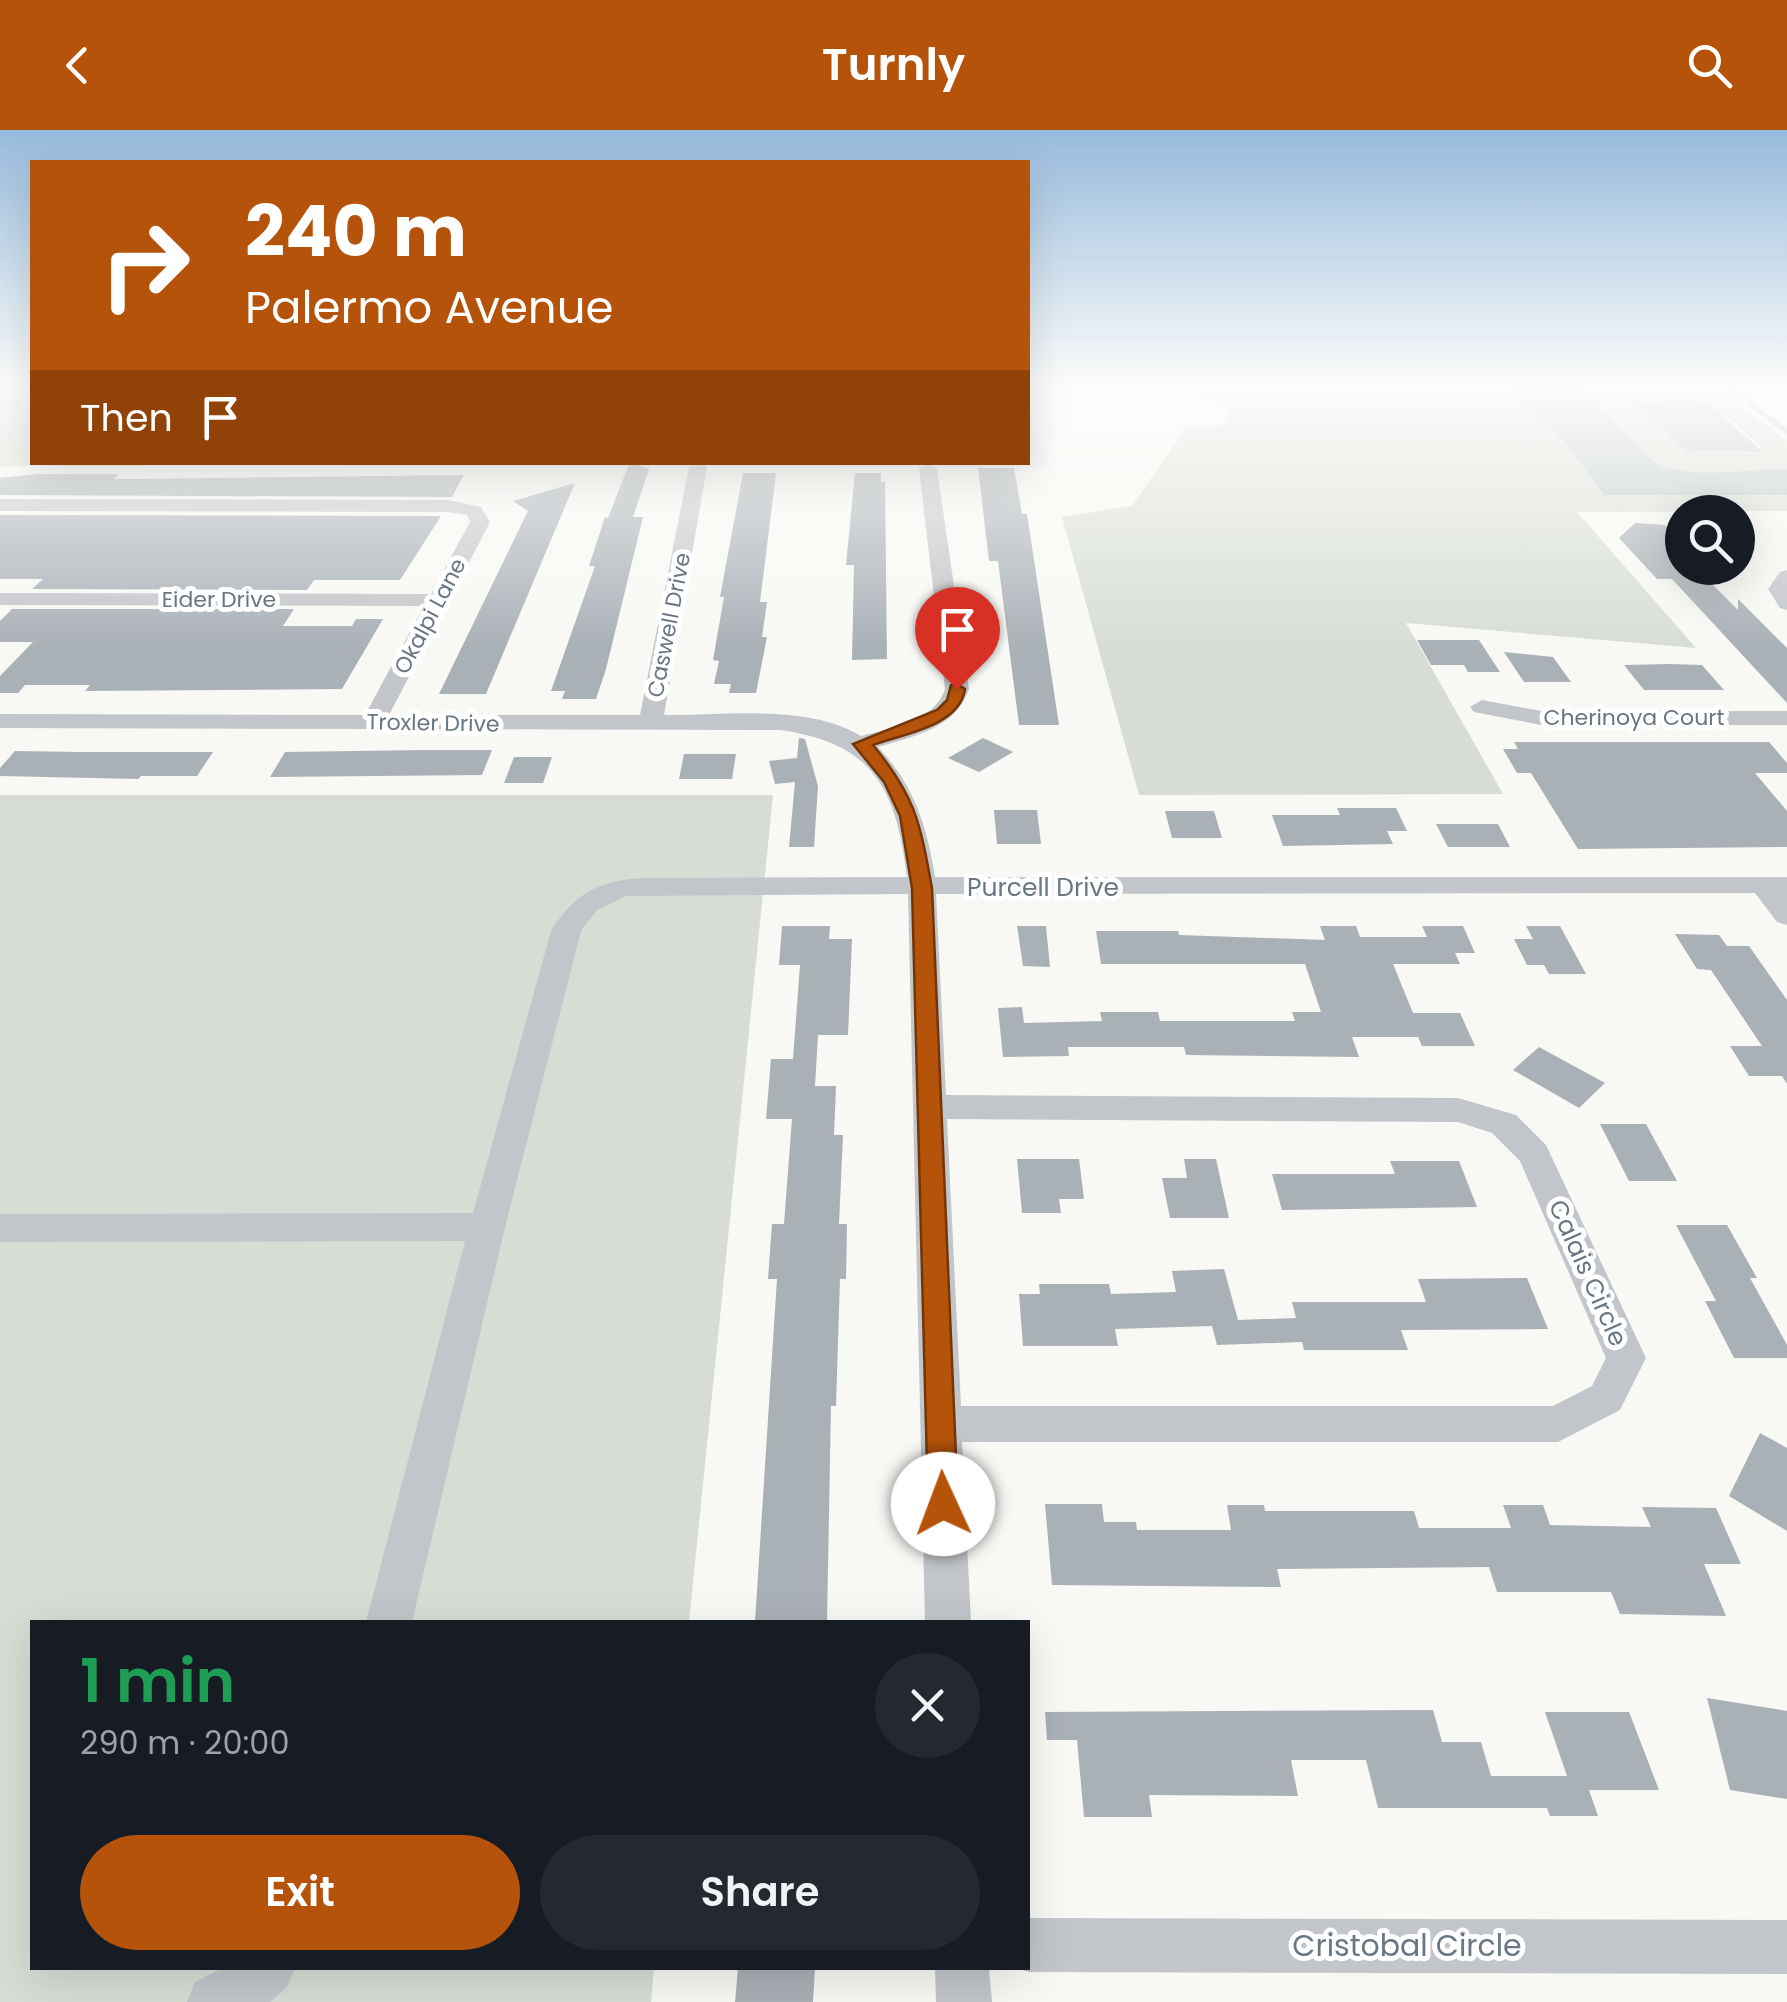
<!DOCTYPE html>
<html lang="en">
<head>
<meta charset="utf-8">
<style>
  :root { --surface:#171b24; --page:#242831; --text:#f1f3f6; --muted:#9ea1a6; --accent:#b45309 }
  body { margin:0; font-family:Poppins,sans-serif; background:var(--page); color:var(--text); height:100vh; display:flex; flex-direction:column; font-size:38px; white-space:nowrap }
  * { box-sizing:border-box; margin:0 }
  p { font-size:32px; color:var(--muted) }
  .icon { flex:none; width:55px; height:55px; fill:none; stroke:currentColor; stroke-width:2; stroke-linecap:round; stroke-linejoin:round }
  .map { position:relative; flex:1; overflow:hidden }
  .drawer { position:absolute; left:30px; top:1490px; width:1000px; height:350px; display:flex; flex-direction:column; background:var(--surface); border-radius:0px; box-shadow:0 10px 40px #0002 }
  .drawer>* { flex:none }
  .guide { position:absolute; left:30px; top:30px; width:1000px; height:305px; border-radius:0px; box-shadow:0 10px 40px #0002; background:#b45309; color:#fff; overflow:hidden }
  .fabs { position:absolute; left:1665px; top:365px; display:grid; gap:20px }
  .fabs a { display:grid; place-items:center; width:90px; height:90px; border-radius:50%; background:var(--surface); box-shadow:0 10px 40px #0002; font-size:50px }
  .pin { position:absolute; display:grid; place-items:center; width:85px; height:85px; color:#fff; margin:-102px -42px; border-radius:50% 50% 50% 0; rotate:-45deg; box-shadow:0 0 10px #0007 }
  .pin .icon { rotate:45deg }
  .me { position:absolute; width:110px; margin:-55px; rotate:358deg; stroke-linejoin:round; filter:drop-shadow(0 0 8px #0008) }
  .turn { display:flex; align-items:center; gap:35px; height:210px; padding:0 50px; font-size:45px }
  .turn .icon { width:130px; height:130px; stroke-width:2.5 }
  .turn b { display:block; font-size:70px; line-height:85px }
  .then { display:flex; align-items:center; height:95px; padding:0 50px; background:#0003; gap:20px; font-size:38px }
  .round { display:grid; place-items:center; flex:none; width:105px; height:105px; border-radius:52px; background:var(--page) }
  .head { display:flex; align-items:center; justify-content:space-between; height:170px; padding:0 50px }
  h1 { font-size:60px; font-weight:600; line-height:75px; color:#1e9e55 }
  .button { display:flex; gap:20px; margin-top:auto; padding:20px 50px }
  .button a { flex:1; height:115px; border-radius:60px; background:var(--accent); color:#fff; font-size:40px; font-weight:600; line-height:115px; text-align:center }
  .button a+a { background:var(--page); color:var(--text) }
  header { display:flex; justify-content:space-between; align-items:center; height:130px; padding:0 50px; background:var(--accent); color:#fff; font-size:45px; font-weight:600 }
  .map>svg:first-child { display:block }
  .built { fill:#e9eae9 }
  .green { fill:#d7ddd5; fill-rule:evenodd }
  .water { fill:#bbc4c9 }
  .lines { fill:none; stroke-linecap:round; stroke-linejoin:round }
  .stream { stroke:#bbc4c9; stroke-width:5 }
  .building { fill:#a9b0b6 }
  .lane { fill:#c2c5c9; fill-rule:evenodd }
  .street { fill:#c2c5c9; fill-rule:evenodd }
  .route { fill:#b45309; stroke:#753606; stroke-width:2.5 }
  .labels { text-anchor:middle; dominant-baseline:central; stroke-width:10; stroke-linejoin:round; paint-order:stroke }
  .far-street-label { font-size:22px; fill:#697784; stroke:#fff }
  .street-label { font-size:25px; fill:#697784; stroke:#fff }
  .near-street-label { font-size:30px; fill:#697784; stroke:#fff }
</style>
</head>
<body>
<header><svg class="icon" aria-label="back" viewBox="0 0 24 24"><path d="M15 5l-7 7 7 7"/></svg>Turnly<svg class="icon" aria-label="search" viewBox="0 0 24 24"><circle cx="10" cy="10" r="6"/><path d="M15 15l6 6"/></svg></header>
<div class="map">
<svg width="1787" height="1872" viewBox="0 0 1787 1872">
  <rect width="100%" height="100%" fill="#f8f8f5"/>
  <!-- built -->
  <path class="built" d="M1028,256L1049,337L144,336L148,332H1028Z"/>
  <!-- green -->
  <path class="green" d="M0,256H32V332L148,333L144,336H0Z
    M1170,256H1510L1568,316L1604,365H1787V381L1577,382L1696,518L1406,493L1503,664L1139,665L1062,387L1132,376L1185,299L1228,294L1226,275Z
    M1577,256H1714L1787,311V339C1745,338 1691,351 1654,332ZM1638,271C1702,271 1716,270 1762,319L1757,323L1687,321Z
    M0,665H773L689,1492H32V1838H654L651,1872H0Z"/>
  <!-- water -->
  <path class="water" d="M1510,256H1577L1654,332C1691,351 1745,338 1787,339V365H1604L1568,316Z
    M1689,271L1711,276L1763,322L1687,321L1635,272Z"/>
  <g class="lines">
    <!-- stream -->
    <path class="stream" d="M1727,256L1787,302"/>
  </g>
  <!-- building -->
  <path class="building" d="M630,332L649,339L633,387H643L606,539L596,569H562L565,561H551L595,436H589L605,387L608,388Z
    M978,338H1014L1022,384H1027L1059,595H1019L998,431H989Z
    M743,343H776L760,472H767L762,507H767L756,563H729L731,554H714L719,531L713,530L724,467H720Z
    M855,343H881V352H885L887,529L852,530L854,435H846Z
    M38,344H119L114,349H128L464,345L452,367L0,365V348Z
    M575,353L486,564H439L528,381L513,371Z
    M0,385L441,386L400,450H314L307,460L32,459L43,449H0Z
    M1635,393L1665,395L1682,413V438H1696L1738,480V469L1787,518V573L1672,449H1657L1619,408Z
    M12,479H294L283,496H352L356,489H383L342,559L85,561L90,555H25L18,563H0V546L33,512H0V491Z
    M1417,510H1479L1500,542H1468L1464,535H1431Z
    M1504,522L1553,527L1571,552H1524Z
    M1670,534L1702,535L1724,560H1644L1624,535Z
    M799,608L805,609L818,656L814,717H789L795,652L775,654L769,631L797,628Z
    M983,608L1013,622L979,642L948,628Z
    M1514,612H1769L1787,633V643H1755L1787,681V717L1578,719L1531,643H1517L1503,619H1518Z
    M426,620H492L482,645L270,647L285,622Z
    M15,621L80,622H213L197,646H141L138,649L0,646V638Z
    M684,624H736L732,649H679Z
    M514,627H552L543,653H504Z
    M1337,678H1396L1407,701H1387L1393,714L1283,716L1272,685H1340Z
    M994,680H1037L1041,714H997Z
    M1165,681H1214L1222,708H1172Z
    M1436,694H1498L1510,717H1448Z
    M782,796H830L829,809H852L848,905H818L815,956H836L834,1005H843L839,1094H847L846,1149H840L836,1276H831L827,1492H755L777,1149H768L772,1094H784L792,989H766L771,929H793L800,835H779Z
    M1017,796H1046L1050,837L1023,836Z
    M1320,796H1356L1360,807H1427L1422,796H1463L1475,823H1455L1460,834H1393L1413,883H1460L1475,916H1422L1418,907H1352L1359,927L1186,925L1184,917H1068L1069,926L1003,927L998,878L1022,877L1024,893L1102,891L1100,882H1158L1160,891H1295L1292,882H1321L1305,834H1101L1096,801H1178L1179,805L1325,810Z
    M1526,796H1560L1586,844H1549L1544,835H1527L1514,809H1533Z
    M1675,804L1719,805L1727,816H1749L1787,870V954L1782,946H1749L1730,916H1762L1711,840L1697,839Z
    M1539,917L1605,953L1579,978L1513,940Z
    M1600,994H1646L1677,1051H1629Z
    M1017,1029H1079L1084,1069H1059L1061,1083H1022Z
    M1184,1029H1216L1229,1088H1170L1162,1048H1187Z
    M1390,1031H1459L1477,1077L1282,1080L1272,1044H1395Z
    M1676,1095H1727L1757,1148H1750L1787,1215V1228H1734L1705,1171H1716Z
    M1224,1139L1238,1190L1296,1188L1292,1172H1426L1418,1149L1527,1148L1548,1199L1401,1200L1408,1220H1304L1302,1212L1217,1215L1212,1196L1115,1199L1118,1216H1023L1019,1164H1040L1039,1154H1109L1111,1164L1176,1162L1172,1141Z
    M1760,1303L1787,1318V1401L1729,1366Z
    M1045,1374H1102L1104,1392H1136L1137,1400H1231L1227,1375H1264L1265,1381H1414L1419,1398H1511L1503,1375H1543L1550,1395L1651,1397L1642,1377L1716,1378L1741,1434H1704L1726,1486L1620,1484L1611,1462H1497L1489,1437L1277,1439L1281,1457L1052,1455Z
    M1707,1568L1787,1581V1669L1730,1660Z
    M1433,1580L1442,1612H1481L1491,1646H1567L1545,1582H1629L1659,1660H1589L1598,1686H1550L1547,1678H1378L1366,1630H1291L1298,1666L1149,1665L1152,1687H1084L1077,1610H1047L1045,1582Z
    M738,1838H815L813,1872H735Z"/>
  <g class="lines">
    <!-- lane -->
    <path class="lane" d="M689,332H710L698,339Z"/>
    <!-- street -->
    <path class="street" d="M701,332L707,337L664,585C725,586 806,573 861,606C891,598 934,592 945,559L919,339L928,334L937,339L969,559C955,599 914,606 878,617C914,655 927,696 935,747H1787V795L1777,792L1755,763L936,764L946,965L1458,968L1516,985L1546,1015L1646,1228L1620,1280L1558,1312H962L971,1492H925L908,764L626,766L597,780L581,801L505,1097L412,1492H366L465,1111L0,1112V1084L473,1083L551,801C574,764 598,751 642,748L907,747C896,659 874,613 780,600L0,598V584L365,585L424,476L0,475V463L431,464L470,392L467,385L448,382L0,381V369L448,370L481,377L490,392L389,585H640L689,337ZM947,989L1458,992L1492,1003L1520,1031L1606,1228L1592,1256L1553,1276H961Z
      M1787,440V480L1780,478L1768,459L1780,442Z
      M1482,570L1541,581H1787V595H1541L1474,582L1470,577Z
      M1028,1788L1787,1790V1844L1028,1842L1017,1838H1028Z
      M223,1838H295L287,1857L270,1872H187L195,1852Z
      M935,1838H989L992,1872H936Z"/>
  </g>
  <!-- sky -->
  <linearGradient id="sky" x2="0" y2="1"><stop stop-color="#96badc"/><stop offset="0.49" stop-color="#fcfcfa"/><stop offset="1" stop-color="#fcfcfa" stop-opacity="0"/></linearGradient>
  <rect width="1787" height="519" fill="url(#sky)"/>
  <!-- route -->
  <path class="route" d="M957,554L965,559C960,596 903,604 873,615C916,667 920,693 932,758L958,1374L954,1383L943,1387L933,1383L928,1374L912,758L900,686L884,652L853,614L937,580L947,570L951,555Z"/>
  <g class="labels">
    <!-- far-street labels -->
    <g class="far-street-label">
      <text x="219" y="469">Eider Drive</text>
      <text transform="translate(430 486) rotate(-62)">Okalpi Lane</text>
      <text transform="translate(669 495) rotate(-79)">Caswell Drive</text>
      <text x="1634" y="587">Cherinoya Court</text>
      <text transform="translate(433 593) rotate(1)">Troxler Drive</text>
    </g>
    <!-- street labels -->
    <g class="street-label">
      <text x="1043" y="757">Purcell Drive</text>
      <text transform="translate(1588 1143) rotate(66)">Calais Circle</text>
    </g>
    <!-- near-street labels -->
    <g class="near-street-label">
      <text x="1407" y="1815">Cristobal Circle</text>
    </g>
  </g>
</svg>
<div class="fabs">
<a><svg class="icon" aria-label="search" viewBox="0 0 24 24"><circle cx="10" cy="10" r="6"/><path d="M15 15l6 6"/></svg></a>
</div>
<div class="pin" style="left:957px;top:559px;background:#d93025"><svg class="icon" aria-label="arrive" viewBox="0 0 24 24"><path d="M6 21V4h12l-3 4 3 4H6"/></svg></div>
<svg class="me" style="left:943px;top:1374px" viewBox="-20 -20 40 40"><circle r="19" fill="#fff"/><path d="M0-13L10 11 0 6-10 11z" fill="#b45309"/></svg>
<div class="guide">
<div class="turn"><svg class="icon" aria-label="right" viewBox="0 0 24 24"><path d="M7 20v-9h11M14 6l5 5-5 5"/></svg><div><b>240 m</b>Palermo Avenue</div></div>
<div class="then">Then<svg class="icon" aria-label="arrive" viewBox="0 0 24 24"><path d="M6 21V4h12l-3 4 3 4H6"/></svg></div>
</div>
<section class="drawer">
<div class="head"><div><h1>1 min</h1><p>290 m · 20:00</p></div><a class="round"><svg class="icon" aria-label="close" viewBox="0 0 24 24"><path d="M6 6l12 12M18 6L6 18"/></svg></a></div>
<div class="button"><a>Exit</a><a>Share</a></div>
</section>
</div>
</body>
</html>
